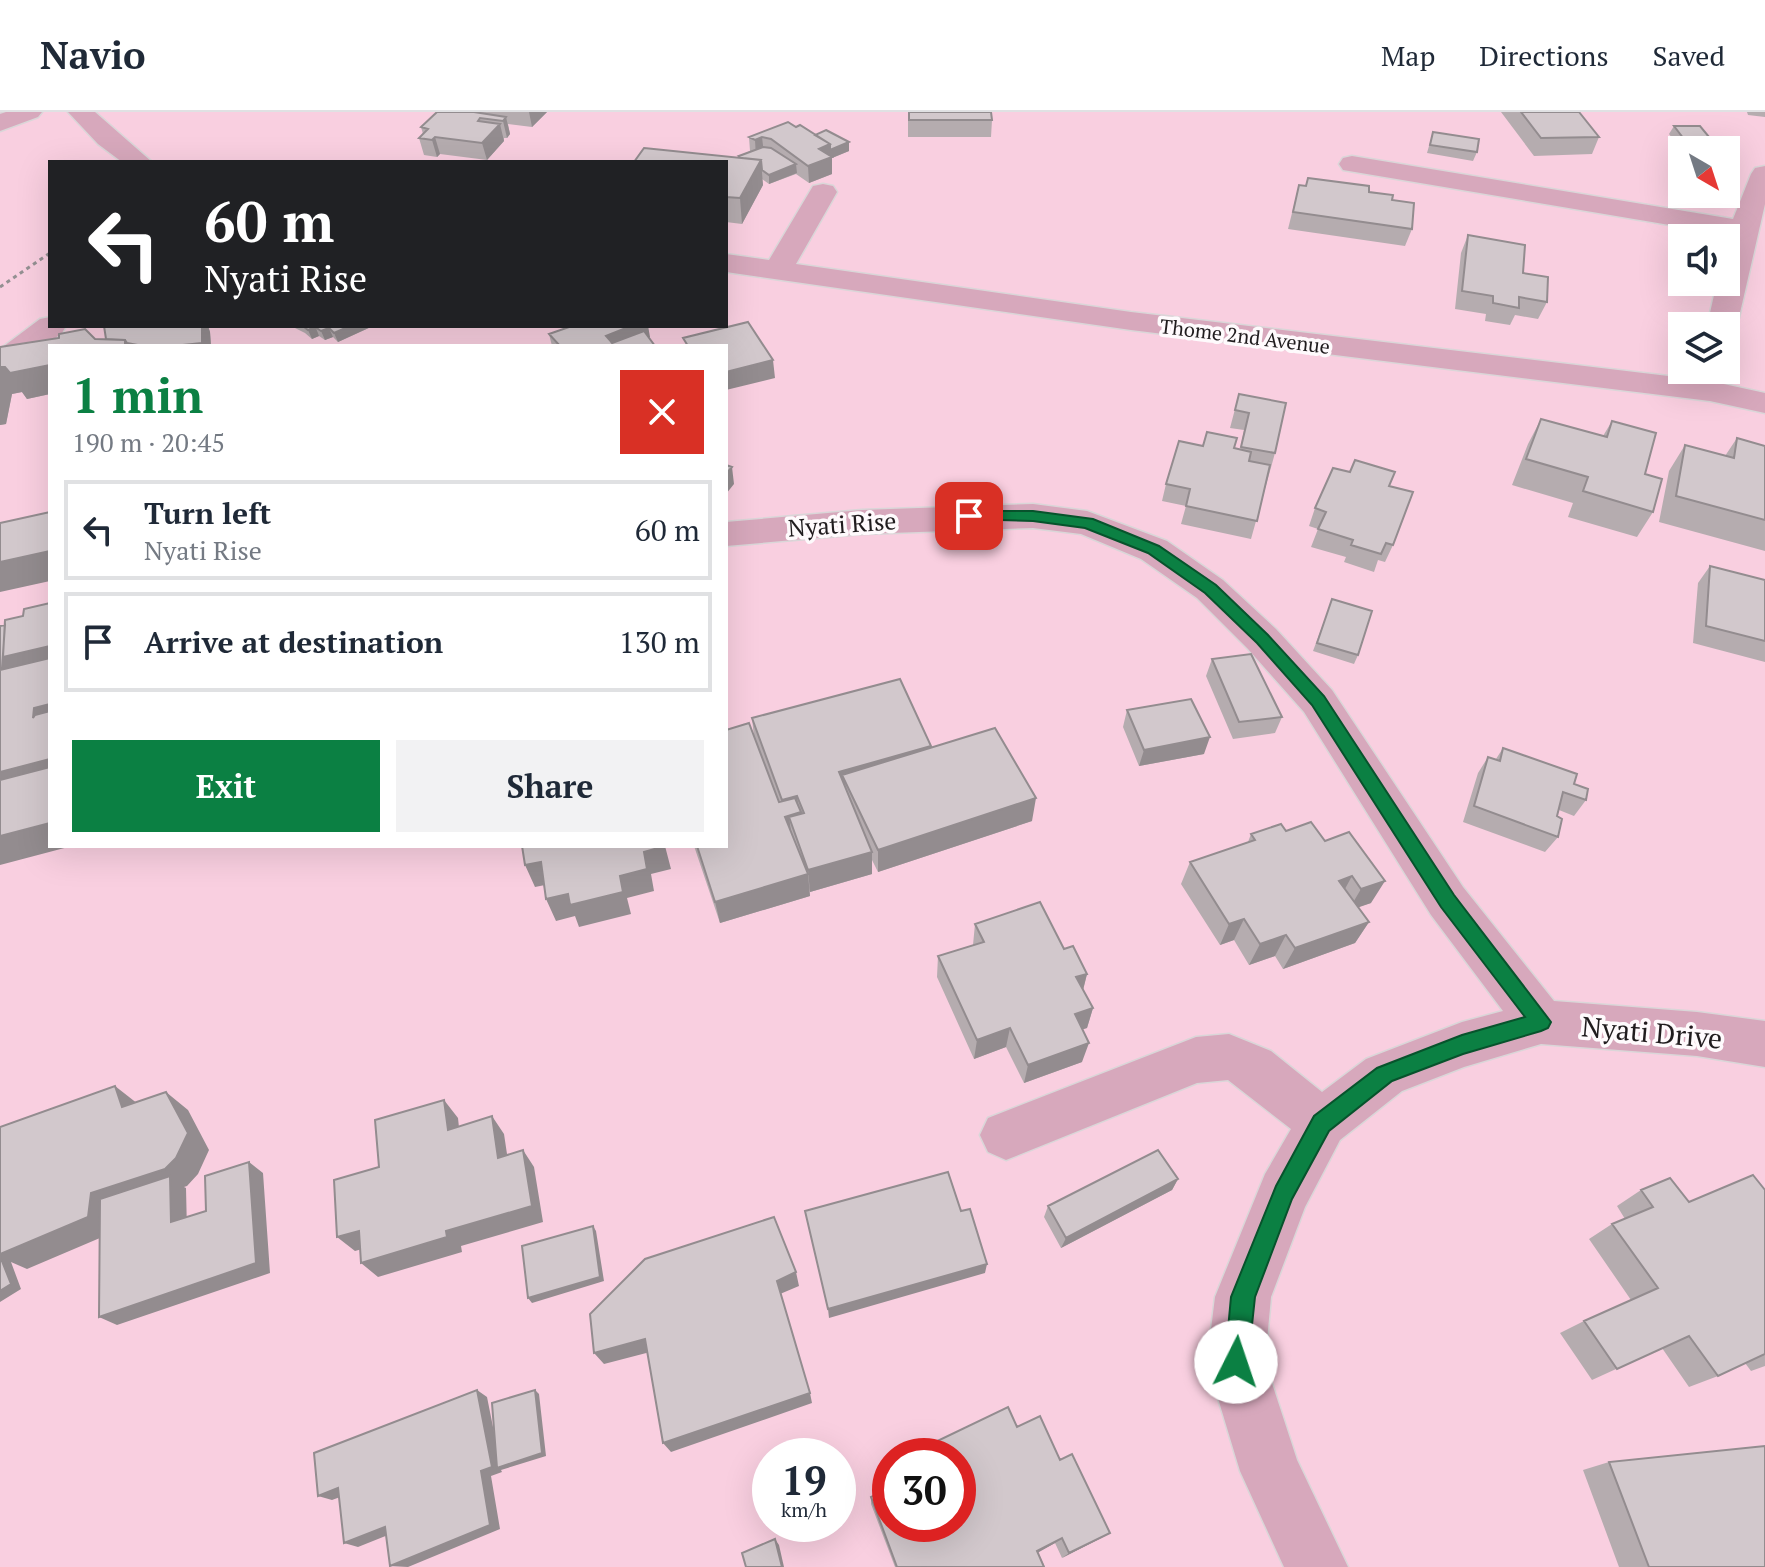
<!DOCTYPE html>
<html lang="en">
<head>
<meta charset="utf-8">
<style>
  :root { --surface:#fff; --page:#f2f2f3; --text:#1f2937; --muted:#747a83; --line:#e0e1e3; --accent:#0b8043 }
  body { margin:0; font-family:"PT Serif",serif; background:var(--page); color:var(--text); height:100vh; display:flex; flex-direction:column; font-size:30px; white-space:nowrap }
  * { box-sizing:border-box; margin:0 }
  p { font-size:26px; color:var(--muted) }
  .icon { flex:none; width:44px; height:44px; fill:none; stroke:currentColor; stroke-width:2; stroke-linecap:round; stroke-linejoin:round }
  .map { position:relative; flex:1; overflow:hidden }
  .sheet { position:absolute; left:48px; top:232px; width:680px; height:504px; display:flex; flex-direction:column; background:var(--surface); border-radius:0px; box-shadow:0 8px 32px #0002 }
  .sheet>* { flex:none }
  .guide { position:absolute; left:48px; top:48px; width:680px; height:168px; border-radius:0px; box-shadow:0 8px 32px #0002; background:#202124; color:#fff; overflow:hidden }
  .needle { width:52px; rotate:141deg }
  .tools { position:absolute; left:1668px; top:24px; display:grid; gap:16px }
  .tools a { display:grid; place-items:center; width:72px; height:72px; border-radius:0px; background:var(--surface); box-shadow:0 8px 32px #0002; font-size:40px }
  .speed { position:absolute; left:752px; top:1326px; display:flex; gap:16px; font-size:40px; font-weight:700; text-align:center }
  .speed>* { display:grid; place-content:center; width:104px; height:104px; border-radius:50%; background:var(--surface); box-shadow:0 8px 32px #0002; line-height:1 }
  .speed small { font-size:20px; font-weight:400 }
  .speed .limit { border:12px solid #d22; background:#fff; color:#111 }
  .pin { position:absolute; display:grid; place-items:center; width:68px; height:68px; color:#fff; margin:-34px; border-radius:16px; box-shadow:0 4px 12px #0006 }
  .me { position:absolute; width:88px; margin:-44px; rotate:4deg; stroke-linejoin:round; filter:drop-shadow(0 0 6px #0008) }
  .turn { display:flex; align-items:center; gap:28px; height:168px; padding:0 24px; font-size:36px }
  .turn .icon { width:104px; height:104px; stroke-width:2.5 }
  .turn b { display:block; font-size:56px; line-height:68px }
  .round { display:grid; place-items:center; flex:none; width:84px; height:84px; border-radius:0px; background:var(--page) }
  .overview { display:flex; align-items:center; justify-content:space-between; height:136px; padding:0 24px }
  h1 { font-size:48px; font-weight:800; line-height:60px; color:var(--accent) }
  .primary-button { display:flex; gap:16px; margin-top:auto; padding:16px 24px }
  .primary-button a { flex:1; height:92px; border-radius:0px; background:var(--accent); color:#fff; font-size:32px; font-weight:800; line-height:92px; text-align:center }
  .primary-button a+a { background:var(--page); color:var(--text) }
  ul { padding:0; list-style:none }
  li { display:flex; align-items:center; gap:24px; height:100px; margin:0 16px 12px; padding:0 8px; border:4px solid var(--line); border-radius:0px }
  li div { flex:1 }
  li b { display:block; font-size:30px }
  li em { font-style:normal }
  header { display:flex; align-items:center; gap:48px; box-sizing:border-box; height:112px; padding:0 40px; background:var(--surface); border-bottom:2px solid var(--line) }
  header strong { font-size:38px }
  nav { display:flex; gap:44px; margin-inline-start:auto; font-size:28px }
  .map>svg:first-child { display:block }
  .green { fill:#f9cfe0; fill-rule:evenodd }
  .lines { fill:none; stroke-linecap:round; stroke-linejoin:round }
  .minor-casing { stroke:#dad6d8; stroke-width:3 }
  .path { stroke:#949092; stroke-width:3; stroke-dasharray:4 4; stroke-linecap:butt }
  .minor { fill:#d7a8bc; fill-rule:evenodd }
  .wall { fill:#b5acaf }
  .shaded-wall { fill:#938c8f }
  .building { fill:#d2c8cc; stroke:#938c8f; stroke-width:2 }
  .route { fill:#0b8043; stroke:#07532c; stroke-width:2 }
  .labels { text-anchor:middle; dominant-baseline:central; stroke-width:7; stroke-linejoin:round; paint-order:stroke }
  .far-street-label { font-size:20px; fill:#201c1e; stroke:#fefafc }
  .street-label { font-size:24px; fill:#201c1e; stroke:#fefafc }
  .near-street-label { font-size:28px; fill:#201c1e; stroke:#fefafc }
</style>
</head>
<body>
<header>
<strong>Navio</strong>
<nav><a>Map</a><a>Directions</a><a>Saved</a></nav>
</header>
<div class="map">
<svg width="1765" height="1455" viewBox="0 0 1765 1455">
  <rect width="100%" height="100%" fill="#fefafc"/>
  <!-- green -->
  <path class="green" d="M0,0H1765V1455H0ZM1682,38H1726V82H1682ZM50,50H726V214H50ZM1682,126H1726V170H1682ZM1682,214H1726V258H1682ZM50,234H726V734H50ZM770,1344H838V1412H770ZM890,1344H958V1412H890Z"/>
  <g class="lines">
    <defs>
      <path id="minor" d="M6,0H42L38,5L0,19V2Z
        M68,0H95L152,50H122L98,32Z
        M1352,44L1733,107L1751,62L1755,56L1765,54V92L1737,214L1733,221L1726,222V214H1707L1717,170H1726L1729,123L1343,58L1339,52L1343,46Z
        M823,72L833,74L837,80L796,152L1131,200L1710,269L1765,281V301L1710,289L1131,218L726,160V142L769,148L813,74Z
        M50,205V214H66L62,221L11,259L0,262V237L40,207Z
        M1033,392L1087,399L1167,429L1223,468L1276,517L1332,578L1463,775L1554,889L1697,900L1765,909V955L1697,944L1541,932L1464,955L1402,979L1340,1028L1305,1095L1271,1185L1265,1250L1297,1348L1348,1455H1284L1240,1359L1207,1250L1215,1185L1265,1062L1291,1017L1228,968L1197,971L1006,1048L988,1040L980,1023L988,1006L1196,925L1229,922L1271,939L1322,980L1366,947L1462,910L1503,899L1431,803L1304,600L1248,537L1197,486L1141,447L1081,422L1033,416L862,422L726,434V410L862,398Z"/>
    </defs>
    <!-- minor casing -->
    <use href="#minor" class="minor-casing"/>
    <!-- path -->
    <path class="path" d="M0,175L50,141"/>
    <!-- minor -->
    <use href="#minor" class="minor"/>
  </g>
  <!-- wall -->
  <path class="wall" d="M437,0H547L532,15L508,12L510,22L507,26H504V29L487,48L440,42L437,45L424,43L419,26L423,22L421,15Z
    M908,0L992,8L991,25H908Z
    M1501,0H1579L1599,25L1592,42L1534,44Z
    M1747,0H1765V5L1748,3Z
    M1674,14L1714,31L1710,38L1682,39L1669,22Z
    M796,15L849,39L832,46V62L809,71L796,62L769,72L762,67L763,73L742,112L726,110V50L739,46V44L750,39L749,25Z
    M1433,20L1477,40L1473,49L1427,41Z
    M1308,66L1369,80L1412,117L1405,134L1288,117L1299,73H1306Z
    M1468,123L1523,161L1547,190L1538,207L1515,203L1510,213L1485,209L1486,202L1455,197L1461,141Z
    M104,214H208L210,220L211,234H50V282L27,287L22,280L12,282L6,312L0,313V235L59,226L106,228Z
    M291,214H373L338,230L333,225L325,228L319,224L312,227L305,221Z
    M568,214H648L649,226L655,234H552L549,222L568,215Z
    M1239,282L1275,341L1251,427L1181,412L1186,394L1162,389L1166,372L1203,334L1240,338L1244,318L1230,316Z
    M1541,307L1603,324L1612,309L1645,362L1653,400L1637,425L1568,405L1573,391L1512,373L1528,332Z
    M1737,326L1765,334V439L1659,410L1669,359L1685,333L1725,344Z
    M1389,374L1393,433L1385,450L1378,448L1374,460L1344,450L1346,445L1311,435L1318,417L1309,414L1315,396Z
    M1710,454L1765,468V550L1693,531L1698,471Z
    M1329,496L1358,543L1354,552L1313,539Z
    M1212,547L1282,605L1275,621L1233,627L1206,564Z
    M1127,598L1204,642L1139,654L1123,615Z
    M752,606L931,635L1032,709L878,760L872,748V762L810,780L809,776L810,784L720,811L694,734H726L754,625Z
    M1503,636L1574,672L1586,688L1574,704L1559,698L1557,704L1558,725L1545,740L1463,710L1478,661L1488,645L1496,647Z
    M1286,719L1325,729L1349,720L1371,791L1358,795L1369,810L1355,831L1283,857L1275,844L1249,853L1234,828L1220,833L1181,772L1190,750L1248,730L1251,722Z
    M975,812L1064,837L1087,862L1083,878L1093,896L1087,916L1082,917V950L1024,971L1006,935L974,947L937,865L938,844L973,833Z
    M1178,1067L1172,1078L1061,1136L1044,1105L1048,1094Z
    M1641,1078L1689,1090L1765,1078V1254L1751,1259L1745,1251L1718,1264L1689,1275L1662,1236L1592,1268L1560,1221L1584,1209L1631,1188L1589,1127L1612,1112L1625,1107L1617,1094Z
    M1017,1315L1060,1348L1110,1421L1101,1426L1062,1446L1055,1431L1038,1440L1045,1455H895L871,1392V1385L958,1344H928L927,1341L929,1333Z
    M1609,1350L1765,1455H1619L1583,1358Z"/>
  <!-- shaded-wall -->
  <path class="shaded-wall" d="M529,0H547L532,15Z
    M506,5L510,22L507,26L503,9Z
    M500,12L504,29L487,48L482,31Z
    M435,25L440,42L437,45L432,28Z
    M762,25L764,42L756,45L755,28Z
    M849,30V39L832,46V62L809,71L808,54L819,37L830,32Z
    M761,48L763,73L742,112L740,86Z
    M796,52L797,61L769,72V63Z
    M202,214H208L210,220L211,234H204L202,231Z
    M303,214H321L316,216L319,224L312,227L308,218Z
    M350,214H373L338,230L334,221Z
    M631,214H648L650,225L629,234H610L606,224Z
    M329,216L333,225L325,228L321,219Z
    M773,248L775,266L726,278V260Z
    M50,253V282L27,287L22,280L12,282L6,312L0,313V255Z
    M732,355L734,372L726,382V362Z
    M50,439V469L0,480V450Z
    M50,534V563L0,577V557L3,545Z
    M50,592V626L33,606L34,596Z
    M1210,625L1204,642L1139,654L1144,638Z
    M931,634L930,658L842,663L843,682L839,660Z
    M50,647V676L0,689V660Z
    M797,684L799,700H801L803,723L789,705L792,726L785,711L782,688Z
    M1036,686L1032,709L878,760V738Z
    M50,711V734H72L0,753V724Z
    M665,734L671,757L651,762L654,779L627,786L631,802L579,815L575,804L556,809L546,787L620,764L644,740Z
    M872,740V762L810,780L808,758Z
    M541,750L550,772L535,775L525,753Z
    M808,762L810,784L720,811L715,790Z
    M1352,764L1340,786L1339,769Z
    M1385,769L1371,791L1348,799L1361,777Z
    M1244,807L1234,828L1220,833L1229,812Z
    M1369,810L1355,831L1283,857L1295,836Z
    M1286,823L1275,844L1249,853L1260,832Z
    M1087,862L1082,882L1076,865Z
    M1093,896L1087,916L1069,922L1075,902Z
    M1010,916L1006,935L974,947L977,928Z
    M1089,931L1082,950L1024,971L1028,953Z
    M115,974L138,992L122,995Z
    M166,980L188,998L209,1038L198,1062L187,1074L184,1075L186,1076L187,1120H114L27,1157L11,1150L21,1177L0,1190V1132L91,1081Z
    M444,988L458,1006L461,1035L448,1018Z
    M492,1004L504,1022L510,1062L498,1046Z
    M523,1038L534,1055L543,1110L461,1134L462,1140L378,1165L361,1151L446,1119Z
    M249,1050L263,1061L270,1161L117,1213L99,1205L256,1151Z
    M1178,1067L1172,1078L1061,1136L1066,1126Z
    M593,1114L596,1119L604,1169L532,1191L528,1186Z
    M359,1119L376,1133L355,1139L337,1125Z
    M987,1152L985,1161L829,1206L828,1197Z
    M796,1160L799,1174L780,1182L777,1169Z
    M645,1227L654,1239L604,1252L594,1241Z
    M477,1278L487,1285L501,1355L535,1278L539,1282L546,1344L501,1358L502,1360L491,1364L500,1417L408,1455L390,1454L481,1359Z
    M810,1281L812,1291L671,1340L663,1331Z
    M338,1376L351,1381L332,1388L318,1384Z
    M385,1415L398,1419L358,1435L344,1431Z
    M1110,1421L1101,1426L1062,1446L1069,1441Z
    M1062,1426L1055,1431L1032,1444L1037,1439Z
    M775,1427L779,1433L784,1455H782Z"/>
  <!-- building -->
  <path class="building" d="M437,0H474L506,5L503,9L480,6L478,9L500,12L482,31L435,25L432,28L419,26L428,17L421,15Z
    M909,0H991L992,8H909Z
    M1521,0H1579L1599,25L1541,26Z
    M788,10L796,15L800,13L830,32L819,37L832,45L808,54L771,27L762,25L755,28L749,25Z
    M1674,14H1700L1714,31H1687Z
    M826,18L849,30L830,38V32L815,23Z
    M1433,20L1479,27L1477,40L1430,33Z
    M763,35L771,36L796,52L769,63L762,58L761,48L743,46L739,44Z
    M644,36L761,48L740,86L726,85V50H634Z
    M1308,66L1369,74V80L1393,83L1392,88L1414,91L1412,117L1293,100L1299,73L1306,74Z
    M1468,123L1525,133L1523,161L1548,165L1547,190L1519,185V196L1493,191V184L1462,179Z
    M748,210L773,248L726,260V234H688L683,226Z
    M104,214H202V231L173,234H143L127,231L125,228L106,227Z
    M303,214H350L334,221L329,216L321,219L315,215L308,218Z
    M572,214H631L606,224L615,234H574L573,233L560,234L549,222Z
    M85,217L95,227L125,228V234H50V253L10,261L5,255H0V235L59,226V222Z
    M644,219L655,234H615L612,231Z
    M1239,282L1286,291L1275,341L1241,335L1249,301L1235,298Z
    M1541,307L1607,325L1612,309L1656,321L1645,362L1662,367L1653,400L1583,379L1588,365L1526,347Z
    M1207,320L1237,326L1234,336L1251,340L1249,349L1270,353L1257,409L1186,394L1190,377L1166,372L1179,329L1203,334Z
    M1737,326L1765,334V408L1676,384L1685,333L1734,346Z
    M1355,348L1395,360L1389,374L1413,380L1393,433L1386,431L1381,442L1351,433L1353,428L1318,417L1326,400L1315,396L1333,356L1350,360Z
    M726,353L732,355L726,362Z
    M50,400V439L0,450V411Z
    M1710,454L1765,468V529L1706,514Z
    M1332,487L1372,499L1358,543L1317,531Z
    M50,491V534L3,545L5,508L23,504L24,497Z
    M5,513L2,556L0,557V514Z
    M1251,542L1282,605L1239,610L1212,547Z
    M50,546V592L34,596L33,606L35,603L50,599V647L0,660V558Z
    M900,567L931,634L839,660L872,740L808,758L789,705L804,701L797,684L782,688L752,606Z
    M1191,587L1210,625L1144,638L1127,598Z
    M749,611L779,690L795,686L801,700L785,705L808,762L715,790L697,734H726V618Z
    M995,616L1036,686L878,738L842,663Z
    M1503,636L1577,662L1574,672L1588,677L1586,688L1563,680L1557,704L1562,707L1558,725L1474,694L1488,645L1500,649Z
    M50,655V711L0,724V668Z
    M1311,710L1325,729L1349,720L1385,769L1361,777L1352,764L1339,769L1369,810L1295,836L1286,823L1260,832L1244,807L1229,812L1190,750L1255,728L1251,722L1281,712L1286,719Z
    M522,734H665L644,740L647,757L620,764L623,780L570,793L568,782L546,787L541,750L525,753Z
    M1040,790L1064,837L1073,834L1087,862L1076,865L1093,896L1075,902L1089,931L1028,953L1010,916L977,928L938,844L984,830L975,812Z
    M115,974L122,995L166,980L188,1021L176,1046L165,1057L91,1081L88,1105L0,1142V1015Z
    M444,988L448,1018L492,1004L498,1046L523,1038L532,1094L446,1119L447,1125L361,1151L359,1119L337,1125L334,1068L379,1055L375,1008Z
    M1158,1038L1178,1067L1066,1126L1048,1094Z
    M249,1050L256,1151L99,1205L100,1087L170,1064L171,1110L206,1099L205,1064Z
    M948,1060L961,1099L970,1097L987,1152L828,1197L805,1099Z
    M1753,1063L1765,1078V1242L1718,1264L1689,1224L1617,1257L1584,1209L1658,1176L1612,1112L1653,1095L1641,1078L1670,1066L1689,1090Z
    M774,1105L796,1160L777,1169L810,1281L663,1331L645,1227L594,1241L590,1202L645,1147Z
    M593,1114L600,1165L528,1186L522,1134Z
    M0,1144L11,1172L0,1179Z
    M477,1278L492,1355L481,1359L490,1413L390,1454L385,1415L344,1431L338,1376L318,1384L314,1341Z
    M535,1278L542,1341L497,1356L492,1291Z
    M1008,1295L1017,1315L1040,1304L1060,1348L1072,1342L1110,1421L1069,1441L1062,1426L1037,1439L1044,1455H897L871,1385L890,1376V1412H958V1344H934L929,1333Z
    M1765,1334V1455H1649L1609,1350Z
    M775,1427L782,1455H746L742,1441Z"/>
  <!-- route -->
  <path class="route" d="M969,399H1033L1093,407L1159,434L1216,473L1268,523L1324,584L1454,783L1551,910L1548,916L1541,919L1463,942L1392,969L1329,1019L1292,1087L1255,1185L1248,1250L1245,1258L1236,1262L1228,1258L1225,1250L1231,1185L1276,1074L1314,1004L1377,956L1462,923L1525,905L1441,795L1312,593L1257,531L1205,481L1148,441L1085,416L1033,409L964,407V401Z"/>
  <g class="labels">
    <!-- far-street labels -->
    <g class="far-street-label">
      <text transform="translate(1245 224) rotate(7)">Thome 2nd Avenue</text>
    </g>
    <!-- street labels -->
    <g class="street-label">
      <text transform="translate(842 412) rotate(-4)">Nyati Rise</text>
    </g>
    <!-- near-street labels -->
    <g class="near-street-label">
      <text transform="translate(1652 920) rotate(5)">Nyati Drive</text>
    </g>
  </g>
</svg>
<div class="tools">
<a><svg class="needle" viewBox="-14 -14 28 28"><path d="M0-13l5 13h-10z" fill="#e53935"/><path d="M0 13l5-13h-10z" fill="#747a83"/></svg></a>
<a><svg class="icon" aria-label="sound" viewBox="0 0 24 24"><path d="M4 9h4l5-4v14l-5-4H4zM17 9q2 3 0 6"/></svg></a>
<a><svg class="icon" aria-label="layers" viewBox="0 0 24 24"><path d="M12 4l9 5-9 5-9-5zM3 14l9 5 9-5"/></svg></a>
</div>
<div class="speed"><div>19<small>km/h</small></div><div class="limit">30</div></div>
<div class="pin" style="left:969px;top:404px;background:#d93025"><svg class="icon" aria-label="arrive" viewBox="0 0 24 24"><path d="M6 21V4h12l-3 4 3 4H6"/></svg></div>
<svg class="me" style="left:1236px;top:1250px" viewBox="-20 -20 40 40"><circle r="19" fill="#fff"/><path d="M0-13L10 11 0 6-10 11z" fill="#0b8043"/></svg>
<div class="guide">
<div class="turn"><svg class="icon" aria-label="left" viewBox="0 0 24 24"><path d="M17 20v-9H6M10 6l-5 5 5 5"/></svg><div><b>60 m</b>Nyati Rise</div></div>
</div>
<section class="sheet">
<div class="overview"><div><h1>1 min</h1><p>190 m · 20:45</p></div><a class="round" style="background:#d93025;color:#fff"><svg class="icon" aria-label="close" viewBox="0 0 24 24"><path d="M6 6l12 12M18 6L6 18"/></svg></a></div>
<ul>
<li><svg class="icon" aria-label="left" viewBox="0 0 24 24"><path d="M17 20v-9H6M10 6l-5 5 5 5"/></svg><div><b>Turn left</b><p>Nyati Rise</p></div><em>60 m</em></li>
<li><svg class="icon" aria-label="arrive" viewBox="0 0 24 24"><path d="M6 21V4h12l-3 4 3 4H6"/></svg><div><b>Arrive at destination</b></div><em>130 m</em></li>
</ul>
<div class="primary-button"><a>Exit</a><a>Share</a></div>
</section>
</div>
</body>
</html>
